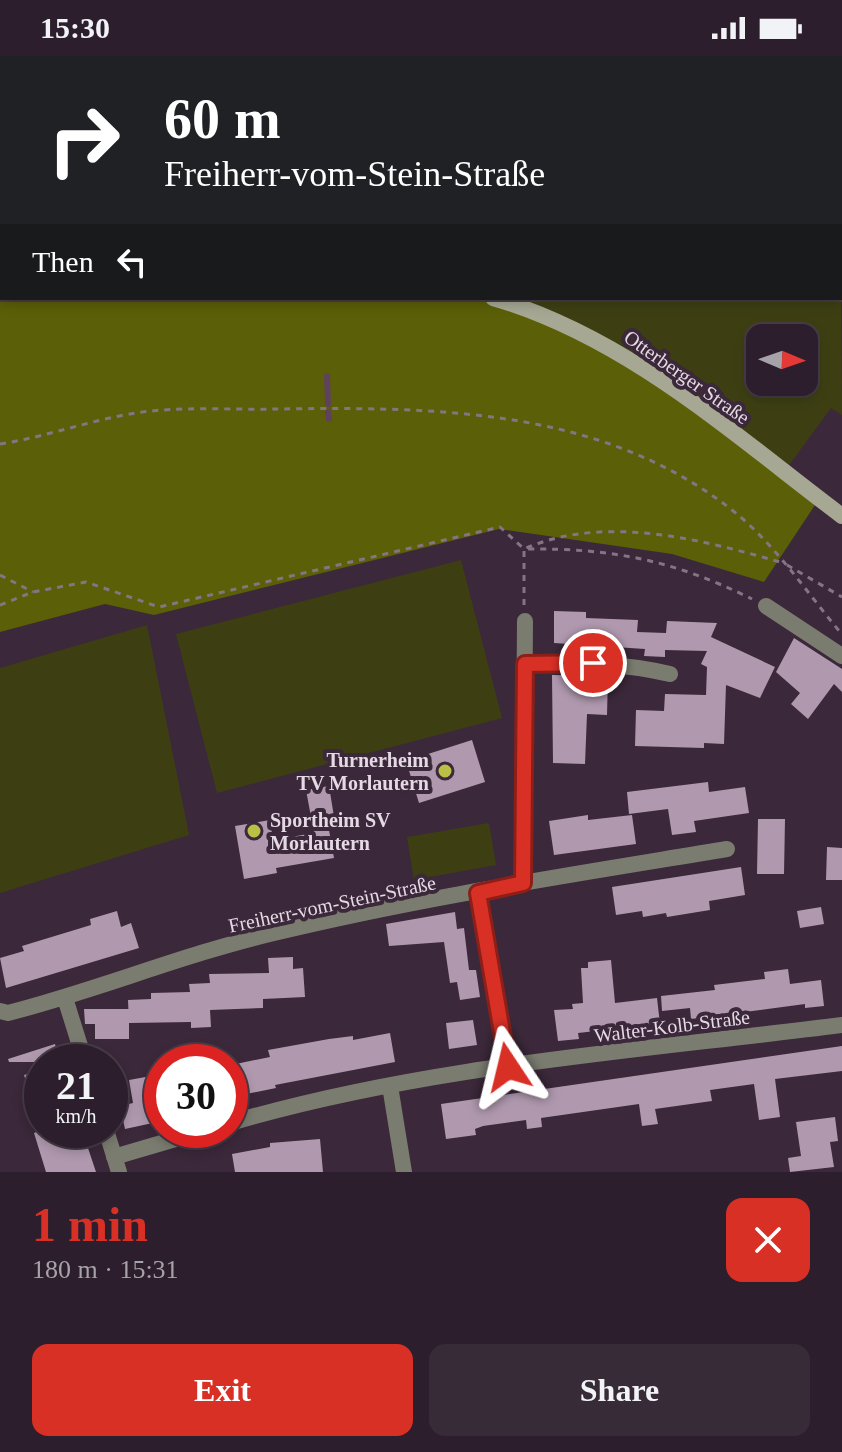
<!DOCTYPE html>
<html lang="en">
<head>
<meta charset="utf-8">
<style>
  :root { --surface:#2c1e2c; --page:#382b38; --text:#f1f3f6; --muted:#a6a2a9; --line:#483c48; --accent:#d93025 }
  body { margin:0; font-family:Georgia,serif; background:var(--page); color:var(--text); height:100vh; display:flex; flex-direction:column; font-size:30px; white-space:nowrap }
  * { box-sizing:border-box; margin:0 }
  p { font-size:26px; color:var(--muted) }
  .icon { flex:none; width:44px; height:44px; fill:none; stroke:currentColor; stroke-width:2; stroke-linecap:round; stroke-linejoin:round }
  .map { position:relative; height:1116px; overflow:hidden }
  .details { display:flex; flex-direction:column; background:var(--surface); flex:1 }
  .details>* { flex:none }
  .banner { position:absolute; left:0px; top:0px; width:842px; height:244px; box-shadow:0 4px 12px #0003,0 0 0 2px var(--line); background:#202124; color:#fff; overflow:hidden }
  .needle { width:52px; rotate:92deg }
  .buttons { position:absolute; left:746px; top:268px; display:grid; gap:16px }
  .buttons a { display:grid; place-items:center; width:72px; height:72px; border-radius:16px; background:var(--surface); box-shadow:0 4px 12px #0003,0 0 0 2px var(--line); font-size:40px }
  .speed { position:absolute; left:24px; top:988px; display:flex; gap:16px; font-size:40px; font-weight:700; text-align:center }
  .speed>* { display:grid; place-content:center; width:104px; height:104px; border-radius:50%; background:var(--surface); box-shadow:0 4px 12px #0003,0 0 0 2px var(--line); line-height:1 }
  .speed small { font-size:20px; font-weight:400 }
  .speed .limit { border:12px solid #d22; background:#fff; color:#111 }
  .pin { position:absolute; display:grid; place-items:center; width:68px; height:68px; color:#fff; margin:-34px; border:4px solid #fff; border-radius:50%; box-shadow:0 2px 8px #0007 }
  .me { position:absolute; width:88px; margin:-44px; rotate:350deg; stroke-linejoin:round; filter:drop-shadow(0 0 6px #0008) }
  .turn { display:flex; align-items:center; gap:28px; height:168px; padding:0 32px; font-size:36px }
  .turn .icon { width:104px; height:104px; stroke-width:2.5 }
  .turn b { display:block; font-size:56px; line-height:68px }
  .then { display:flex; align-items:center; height:76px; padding:0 32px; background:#0003; gap:16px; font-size:30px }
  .round { display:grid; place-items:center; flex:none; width:84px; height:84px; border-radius:16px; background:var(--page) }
  .headline { display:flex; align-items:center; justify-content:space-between; height:136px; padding:0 32px }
  h1 { font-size:48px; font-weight:600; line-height:60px; color:var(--accent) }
  .cta { display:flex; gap:16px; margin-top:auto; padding:16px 32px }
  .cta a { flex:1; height:92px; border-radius:16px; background:var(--accent); color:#fff; font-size:32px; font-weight:600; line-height:92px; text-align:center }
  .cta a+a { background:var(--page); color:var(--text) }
  .status { display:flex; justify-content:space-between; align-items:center; height:56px; padding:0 40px; background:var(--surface); direction:ltr }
  .status svg { height:22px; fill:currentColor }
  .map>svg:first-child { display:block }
  .green { fill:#3d3f13; fill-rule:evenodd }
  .forest { fill:#5b5f07 }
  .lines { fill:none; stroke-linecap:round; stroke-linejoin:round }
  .stream { stroke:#5f425e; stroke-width:6 }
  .building { fill:#b099af }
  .path { stroke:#857584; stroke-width:3; stroke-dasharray:6 6; stroke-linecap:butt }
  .street { stroke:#7b7c70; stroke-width:16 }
  .secondary { stroke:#a6a894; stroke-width:16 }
  .route-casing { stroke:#8d1f18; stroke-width:20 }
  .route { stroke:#d93025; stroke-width:14 }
  .poi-dot { fill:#bac045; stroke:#3b283a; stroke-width:3 }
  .labels { text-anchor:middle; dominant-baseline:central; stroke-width:8; stroke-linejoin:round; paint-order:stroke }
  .street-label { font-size:20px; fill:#e5d9e4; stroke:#3b283a }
  .poi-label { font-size:20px; font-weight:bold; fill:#e5d9e4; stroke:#3b283a; text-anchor:end }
</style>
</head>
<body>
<div class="status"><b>15:30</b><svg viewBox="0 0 49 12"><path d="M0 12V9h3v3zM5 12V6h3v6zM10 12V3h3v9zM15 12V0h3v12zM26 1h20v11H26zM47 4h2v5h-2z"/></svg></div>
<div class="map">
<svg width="842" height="1116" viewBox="0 0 842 1116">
  <rect width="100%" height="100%" fill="#3b283a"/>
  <!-- green -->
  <path class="green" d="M840,127L842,359L831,352L784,416L493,242H840ZM760,282H804V326H760Z
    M461,504L502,662L217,737L176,578Z
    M147,569L189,779L0,837V612Z
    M489,767L496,809L414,824L407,781Z"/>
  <!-- forest -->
  <path class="forest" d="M0,186L2,242H493L571,270L819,443L764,526L672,498L499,473L154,559L105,548L0,576Z"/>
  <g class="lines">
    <!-- stream -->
    <path class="stream" d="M327,320L328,348
      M328,356L329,363"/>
  </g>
  <!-- building -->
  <path class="building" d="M554,555L586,556V562L638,564L637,576L666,577L667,565L717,567L711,581L775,611L760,642L726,629L724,688L704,687V692L635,690L636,654L664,655L665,638L706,639L707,611L701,608L707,595L665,594V601L644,600L645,593L554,587Z
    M794,582L842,613V636L834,628L808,663L791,648L800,637L776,616Z
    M552,619L608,620L607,659L587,658L585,708L553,707Z
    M472,684L485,726L419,747L406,705Z
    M708,726L709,736L745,731L749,757L694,765L696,776L672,779L668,753L629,758L627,736Z
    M329,730L336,773L329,774L334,802L276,812L277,817L244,823L235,770L270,764L273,784L314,777L306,734Z
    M588,759V764L632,759L636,788L554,799L549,765Z
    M758,763H785L784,818H757Z
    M827,791L842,792V824H826Z
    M741,811L745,839L709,845L710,854L667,861L666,857L643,861L642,855L616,859L612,831Z
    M821,851L824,868L800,872L797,855Z
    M117,855L121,871L131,867L139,892L6,932L0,902L24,895L22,890L91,869L90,863Z
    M455,856L457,873L464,872L469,914H476L480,941L460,944L457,926L450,927L444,886L389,890L386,868Z
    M293,901V913L303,912L305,941L263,943V952L210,954L211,971L191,972V966L129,967L128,944L151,943V937L190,936L189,928L210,927L209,918L269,917L268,902Z
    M611,904L615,947L657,942L660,968L578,977L579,983L558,985L554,954L573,953L572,948L583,947L581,912H588V906Z
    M788,913L790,928L821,924L824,950L805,952V948L691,963L690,952L662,955L661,940L715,934L714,929L765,923L764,916Z
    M84,953H129V983H95V968H85Z
    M473,964L477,989L449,993L446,967Z
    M390,977L395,1006L275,1029L276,1032L237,1040L231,1009L270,1001L268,994L329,983L353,980V984Z
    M55,988L60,1006H9L8,1003Z
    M842,990V1015L775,1023L780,1061L759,1064L754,1028L710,1034L712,1045L655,1053L658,1068L642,1070L639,1048L541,1062L542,1071L527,1073L526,1064L483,1070L475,1073L476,1079L446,1083L441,1048Z
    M42,1014V1064H39L24,1019Z
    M162,1018V1065L125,1073L120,1050L133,1047L129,1024Z
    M835,1061L838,1085L830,1086L834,1111L790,1116L788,1102L801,1100L796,1066Z
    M42,1074H82L96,1116H46L34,1077Z
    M320,1083L323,1116H235L232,1098L270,1091V1087Z"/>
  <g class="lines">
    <!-- path -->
    <path class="path" d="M0,388C46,381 90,364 136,357C180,350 230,354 275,353C434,351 600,351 732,454C774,487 805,534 840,576
      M787,509L842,541
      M0,519L33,536
      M0,549L33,536L86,526L159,551L500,471L524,493C603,458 700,483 780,506
      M524,549V493C612,492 673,504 752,543"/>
    <!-- street -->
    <path class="street" d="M809,0L814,2
      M840,12L842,14
      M766,550L842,600
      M525,608C574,607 621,606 670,618
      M523,827L525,565
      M478,837L508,1011
      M65,942L85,1006
      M0,955L8,957C98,934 184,898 274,877C423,841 576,818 727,793
      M390,1030L404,1116
      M230,1067C428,1009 638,995 842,969
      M106,1074L119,1116
      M114,1101L206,1074"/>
    <!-- secondary -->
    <path class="secondary" d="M0,186H2
      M493,242C627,281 733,378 842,460"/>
  </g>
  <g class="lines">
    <defs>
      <path id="route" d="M508,1011L478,837L523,827L525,608L593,607"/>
    </defs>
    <!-- route casing -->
    <use href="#route" class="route-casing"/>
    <!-- route -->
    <use href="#route" class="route"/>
  </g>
  <!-- markers -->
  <g class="poi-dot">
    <circle cx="445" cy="715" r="8"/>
    <circle cx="254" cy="775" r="8"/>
  </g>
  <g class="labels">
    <!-- street labels -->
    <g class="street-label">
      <text transform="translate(687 321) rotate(35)">Otterberger Straße</text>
      <text transform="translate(332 848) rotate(-12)">Freiherr-vom-Stein-Straße</text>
      <text transform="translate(672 970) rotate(-7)">Walter-Kolb-Straße</text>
    </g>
    <!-- poi labels -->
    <g class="poi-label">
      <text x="429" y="704">Turnerheim<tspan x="429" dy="23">TV Morlautern</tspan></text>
      <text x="270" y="764" text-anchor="start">Sportheim SV<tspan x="270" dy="23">Morlautern</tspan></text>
    </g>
  </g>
</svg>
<div class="buttons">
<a><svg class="needle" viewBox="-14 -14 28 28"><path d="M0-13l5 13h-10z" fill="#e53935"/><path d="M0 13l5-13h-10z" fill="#a6a2a9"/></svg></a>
</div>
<div class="speed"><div>21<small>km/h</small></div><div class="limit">30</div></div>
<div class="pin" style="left:593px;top:607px;background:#d93025"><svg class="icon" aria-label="arrive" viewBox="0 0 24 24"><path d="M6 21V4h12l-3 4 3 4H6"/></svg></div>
<svg class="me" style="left:508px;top:1011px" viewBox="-20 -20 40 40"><path d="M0-17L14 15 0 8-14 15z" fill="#d93025" stroke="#fff" stroke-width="4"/></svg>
<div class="banner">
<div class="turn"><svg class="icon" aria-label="right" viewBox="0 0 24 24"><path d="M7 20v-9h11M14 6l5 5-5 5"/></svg><div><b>60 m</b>Freiherr-vom-Stein-Straße</div></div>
<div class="then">Then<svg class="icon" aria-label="left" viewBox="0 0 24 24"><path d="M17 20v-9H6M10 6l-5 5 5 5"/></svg></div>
</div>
</div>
<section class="details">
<div class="headline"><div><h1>1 min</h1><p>180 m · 15:31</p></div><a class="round" style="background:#d93025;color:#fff"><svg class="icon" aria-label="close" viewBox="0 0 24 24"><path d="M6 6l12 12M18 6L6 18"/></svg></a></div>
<div class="cta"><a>Exit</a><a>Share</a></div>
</section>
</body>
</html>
